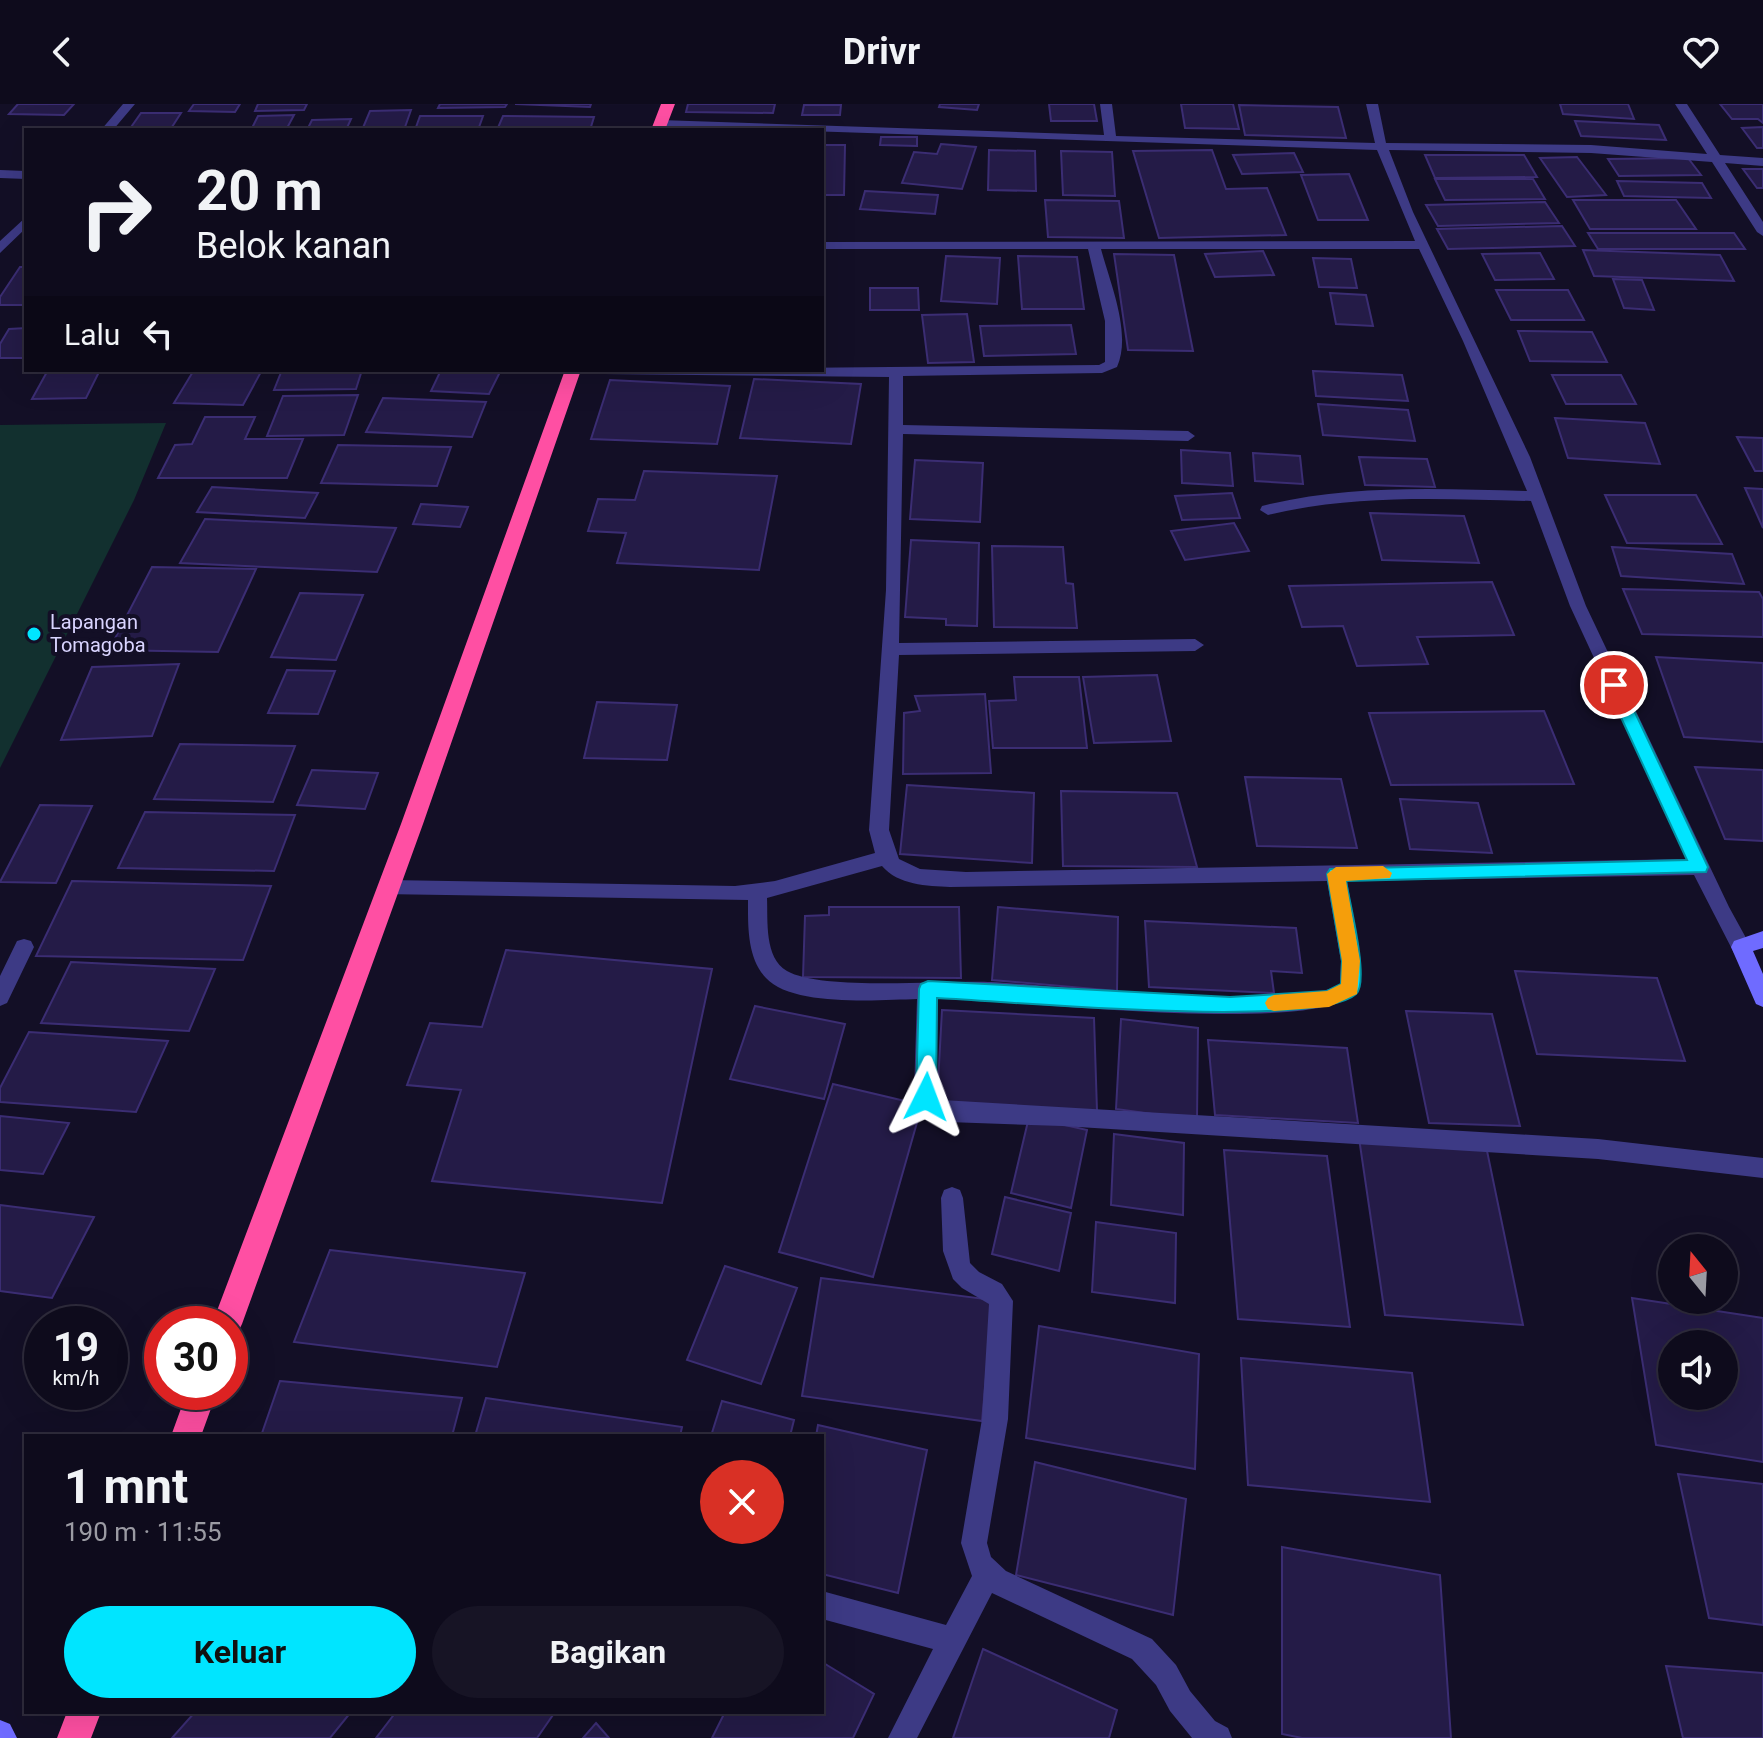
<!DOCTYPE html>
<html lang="id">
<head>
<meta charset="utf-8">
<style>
  :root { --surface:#0e0b1c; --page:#171425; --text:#f1f3f6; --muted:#9b9ba3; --line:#2e2b3b; --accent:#00e5ff }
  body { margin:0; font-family:Roboto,sans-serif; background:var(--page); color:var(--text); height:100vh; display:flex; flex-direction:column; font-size:30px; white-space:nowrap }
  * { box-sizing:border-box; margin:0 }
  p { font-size:26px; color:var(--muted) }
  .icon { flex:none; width:44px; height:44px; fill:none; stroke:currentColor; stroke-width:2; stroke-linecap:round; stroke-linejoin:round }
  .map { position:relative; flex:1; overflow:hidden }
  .side { position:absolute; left:24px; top:1330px; width:800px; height:280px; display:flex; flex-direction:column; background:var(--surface); border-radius:0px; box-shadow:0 8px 32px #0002,0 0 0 2px var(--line) }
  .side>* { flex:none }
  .guide { position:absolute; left:24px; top:24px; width:800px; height:244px; border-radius:0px; box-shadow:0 8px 32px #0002,0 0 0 2px var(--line); background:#0e0b1c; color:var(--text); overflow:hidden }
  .needle { width:52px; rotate:342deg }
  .controls { position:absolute; left:1658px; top:1130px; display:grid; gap:16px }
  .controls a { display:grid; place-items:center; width:80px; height:80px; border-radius:50%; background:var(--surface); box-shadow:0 8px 32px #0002,0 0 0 2px var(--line); font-size:40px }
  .speed { position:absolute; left:24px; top:1202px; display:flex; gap:16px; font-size:40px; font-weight:700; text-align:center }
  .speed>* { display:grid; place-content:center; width:104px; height:104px; border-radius:50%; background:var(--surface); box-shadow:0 8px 32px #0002,0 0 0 2px var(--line); line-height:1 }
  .speed small { font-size:20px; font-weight:400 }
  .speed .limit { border:12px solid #d22; background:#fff; color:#111 }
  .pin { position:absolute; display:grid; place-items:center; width:68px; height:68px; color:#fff; margin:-34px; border:4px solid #fff; border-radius:50%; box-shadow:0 2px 8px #0007 }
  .me { position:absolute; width:88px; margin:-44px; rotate:3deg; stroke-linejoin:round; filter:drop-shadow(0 0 6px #0008) }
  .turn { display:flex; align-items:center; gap:28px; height:168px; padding:0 40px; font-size:36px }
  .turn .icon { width:104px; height:104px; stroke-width:2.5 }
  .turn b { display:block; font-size:56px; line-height:68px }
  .then { display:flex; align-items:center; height:76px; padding:0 40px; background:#0003; gap:16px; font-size:30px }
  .round { display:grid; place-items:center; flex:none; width:84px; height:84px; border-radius:42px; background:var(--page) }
  .head { display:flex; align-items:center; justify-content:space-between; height:136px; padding:0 40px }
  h1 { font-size:48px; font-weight:700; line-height:60px }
  .primary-button { display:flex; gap:16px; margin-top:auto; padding:16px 40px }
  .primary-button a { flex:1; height:92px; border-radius:48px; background:var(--accent); color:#111; font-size:32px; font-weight:700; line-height:92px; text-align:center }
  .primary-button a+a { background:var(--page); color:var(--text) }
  header { display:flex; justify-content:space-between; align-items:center; height:104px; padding:0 40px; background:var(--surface); font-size:36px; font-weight:700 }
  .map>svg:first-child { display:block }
  .green { fill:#12302f }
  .building { fill:#241b47; stroke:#3b2d73; stroke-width:2; fill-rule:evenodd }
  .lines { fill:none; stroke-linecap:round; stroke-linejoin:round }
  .street { fill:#3d3a85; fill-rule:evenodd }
  .secondary { fill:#6f6bff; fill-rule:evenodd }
  .highway { fill:#ff4fa3; fill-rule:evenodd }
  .route { fill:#00e5ff; stroke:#0095a6; stroke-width:2 }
  .slow { fill:#f59e0b }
  .poi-dot { fill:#00e5ff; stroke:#130f26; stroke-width:3 }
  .labels { text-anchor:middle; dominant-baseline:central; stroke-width:8; stroke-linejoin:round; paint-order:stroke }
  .poi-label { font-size:20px; fill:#d9d4ff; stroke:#130f26; text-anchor:start }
</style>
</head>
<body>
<header><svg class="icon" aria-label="back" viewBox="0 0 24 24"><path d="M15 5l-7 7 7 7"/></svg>Drivr<svg class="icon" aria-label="heart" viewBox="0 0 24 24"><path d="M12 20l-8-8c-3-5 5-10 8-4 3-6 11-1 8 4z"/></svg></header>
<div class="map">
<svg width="1763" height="1634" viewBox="0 0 1763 1634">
  <rect width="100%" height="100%" fill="#130f26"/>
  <!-- green -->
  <path class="green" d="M166,319L134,396L0,664V321Z"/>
  <!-- building -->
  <path class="building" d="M18,0H74L64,11L9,10Z
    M194,0H240L235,8L189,7Z
    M258,0H307L304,6L255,7Z
    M440,0H507L505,3L438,4Z
    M515,0H591L590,3Z
    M688,0H775L773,9L686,8Z
    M940,0H979L977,6L939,3Z
    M1049,0H1094L1097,17H1051Z
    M1181,0H1233L1239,25L1185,24Z
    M1560,0H1628L1634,15L1563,10Z
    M1720,0H1763V19L1758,15H1732Z
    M804,1H841L840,11H802Z
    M1239,1L1338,3L1346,34L1245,31Z
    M411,6L404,26H362L370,7Z
    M141,9H181L170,26H129Z
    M294,11L286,26H251L258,12Z
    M420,12H483L478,26H415Z
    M503,12L594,13L590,26H497Z
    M351,15L346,26H307L312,16Z
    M1575,17L1659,21L1666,36L1581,32Z
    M1763,23V44H1757L1742,24Z
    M881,33H917V42L880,41Z
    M941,40L976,43L962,85L902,79L914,48L937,50Z
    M822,41H845L844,91H822Z
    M989,46L1035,47L1036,87L988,86Z
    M1212,46L1226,85L1267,84L1286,131L1159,134L1133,47Z
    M1061,47L1112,48L1115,92L1063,91Z
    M1294,49L1303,68L1242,70L1233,51Z
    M1425,51H1524L1537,73L1435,74Z
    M1577,53L1606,91L1567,93L1540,54Z
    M1688,54L1701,71L1619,72L1608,55Z
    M1743,65H1763V84H1757Z
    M1349,70L1368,116H1318L1301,71Z
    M1435,75H1533L1545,95L1445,96Z
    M1617,77L1702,79L1711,94L1624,92Z
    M865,87L938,91L935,110L860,105Z
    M1045,96L1119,97L1124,134L1048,133Z
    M1573,96H1676L1696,125H1590Z
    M1545,98L1559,119L1438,122L1426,101Z
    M1562,122L1575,142L1448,145L1437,125Z
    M1588,129H1734L1745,145H1598Z
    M1583,146L1720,151L1734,177L1594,172Z
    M1263,147L1274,171L1215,173L1205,150Z
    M1540,149L1554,175L1495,176L1482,150Z
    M1114,150L1174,151L1193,247L1128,246Z
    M946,152L1000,154L997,200L941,197Z
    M1018,152L1077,153L1084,205H1022Z
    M1313,154L1351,155L1357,184L1319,183Z
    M20,163H26V201H0V193Z
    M1613,175L1642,176L1654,206L1624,204Z
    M870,184H918L919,206H870Z
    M1496,186H1568L1584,216H1511Z
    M1330,189L1366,191L1373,222L1336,220Z
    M967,210L974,258L928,259L922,211Z
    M1071,221L1076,250L984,252L980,222Z
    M26,224V254H0V240L9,225Z
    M1518,227L1592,228L1607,258L1530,257Z
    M48,266H100L86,294L32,295Z
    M194,266H262L243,301L174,299Z
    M282,266H362L356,285L274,286Z
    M441,266H501L489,290L431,287Z
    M1313,267L1402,271L1408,297L1316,292Z
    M1552,271H1621L1636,300H1566Z
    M754,275L861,280L851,340L740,334Z
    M610,276L730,282L717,340L591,335Z
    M358,291L344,331L267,332L283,292Z
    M383,294L486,298L472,333L366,328Z
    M1318,300L1408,306L1415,337L1323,331Z
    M205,313H255L245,335H303L287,374H158L175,341L192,340Z
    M1555,314L1645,319L1660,360L1568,354Z
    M1737,333L1763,334V367H1755Z
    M338,341L451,343L437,382L321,379Z
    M1181,346L1230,349L1233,382L1182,379Z
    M1253,349L1300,352L1303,380L1255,377Z
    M1359,353L1427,355L1435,383L1365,381Z
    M915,356L983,359L980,418L910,415Z
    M644,367L777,372L759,466L617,459L626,429L588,427L598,395L635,396Z
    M212,383L318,389L305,414L197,408Z
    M1745,384L1763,385V424Z
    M1232,389L1240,414L1182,416L1175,392Z
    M1605,391H1696L1722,440L1627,439Z
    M421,400L468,403L460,423L413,420Z
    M1370,409L1464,412L1479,459L1382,456Z
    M205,415L396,424L377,468L180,459Z
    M1234,419L1249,447L1185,456L1171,427Z
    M911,436L979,439L977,522L946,521V515L905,513Z
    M992,442L1063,443L1066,479L1073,480L1077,524L994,523Z
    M1612,443L1732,450L1744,480L1621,472Z
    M152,463L256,465L218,548L109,546Z
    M1492,478L1514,531L1417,533L1428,560L1357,562L1343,522L1302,523L1289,482Z
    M1623,485L1759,488L1763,495V533L1642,530Z
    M300,489L363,491L336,556L271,553Z
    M1656,553L1763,559V638L1684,633Z
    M179,560L152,632L61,636L92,563Z
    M287,566L335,567L318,610L268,609Z
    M1157,571L1171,637L1094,639L1083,573Z
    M1014,573H1079L1087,644H993L989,597L1016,596Z
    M985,590L991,669L903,670L904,609L920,607L915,592Z
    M597,598L677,601L667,656L584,654Z
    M1544,607L1574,680L1391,681L1369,609Z
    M180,640L295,642L273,698L154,695Z
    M1695,663L1763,666V737L1725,735Z
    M312,666L378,669L365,705L297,701Z
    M1245,673L1341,675L1357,744L1257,742Z
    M907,681L1034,689L1032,759L900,750Z
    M1061,687L1177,689L1197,763L1063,762Z
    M1400,695L1478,699L1492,749L1410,745Z
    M40,701L92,702L56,779L0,778Z
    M145,708L295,711L274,767L118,764Z
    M72,777L271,782L243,856L36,852Z
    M829,803H959L961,874L803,873L805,812L829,811Z
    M998,803L1118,813L1117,887L992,876Z
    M1145,817L1296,824L1302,869L1271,867L1274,889L1149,883Z
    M506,846L712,865L662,1099L432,1077L461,986L407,981L430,919L482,923Z
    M71,858L215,865L189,927L41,919Z
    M1515,867L1657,874L1685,957L1537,950Z
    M755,902L845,920L824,995L730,975Z
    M942,906L1094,914L1097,1007L937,998Z
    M1406,907L1492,910L1520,1022L1429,1019Z
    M1121,915L1198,924L1197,1016L1116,1005Z
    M29,928L168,937L136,1008L0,998V984Z
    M1208,936L1347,944L1358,1019L1215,1011Z
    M833,980L922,1001L873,1173L779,1148Z
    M0,1012L69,1019L43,1070L0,1066Z
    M1029,1013L1087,1026L1071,1104L1011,1089Z
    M1114,1030L1184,1039L1183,1111L1111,1101Z
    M1359,1034L1486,1042L1523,1221L1385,1211Z
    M1224,1046L1327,1052L1350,1223L1238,1215Z
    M1005,1093L1071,1109L1059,1167L992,1150Z
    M0,1101L94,1113L52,1194L0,1187Z
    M1096,1118L1176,1129L1175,1199L1092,1188Z
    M330,1146L525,1169L497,1263L294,1238Z
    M725,1162L797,1184L761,1280L687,1256Z
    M821,1174L993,1196L982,1317L802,1292Z
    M1632,1194L1763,1214V1358L1656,1341ZM1672,1240H1724V1292H1672Z
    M1039,1222L1199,1250L1195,1365L1026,1334Z
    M1241,1254L1412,1269L1430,1398L1248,1381Z
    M280,1277L462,1294L452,1332H261Z
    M486,1294L682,1323L680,1332H475Z
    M722,1297L794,1316L790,1332H711Z
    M818,1321L927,1346L898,1489L822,1470V1332H816Z
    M1035,1358L1186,1395L1173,1511L1016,1471Z
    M1678,1370L1763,1380V1521L1709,1514Z
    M1282,1443L1440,1471L1451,1634H1302L1282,1630Z
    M983,1545L1117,1606L1109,1634H953Z
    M822,1558L874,1590L853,1634H712L725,1608H822Z
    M1666,1562L1763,1569V1634H1683Z
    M195,1608H351L330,1634H172Z
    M396,1608H555L537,1634H376Z
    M596,1619L609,1634H583Z"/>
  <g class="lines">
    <!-- street -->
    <path class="street" d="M123,0H135L113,26H101Z
      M1100,0H1112L1116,32L1375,39L1366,0H1378L1386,39L1591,41L1707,50L1675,0H1687L1720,51L1763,54V62L1725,59L1763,118V132L1757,128L1712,58L1591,49L1389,46L1413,108L1530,353L1586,502L1729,803L1751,843L1748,849L1741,851L1734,849L1694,771L1347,777L1361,857L1360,884C1335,936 1002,894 938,895L936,986L942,996L1598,1035L1763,1054V1074L1598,1055L1062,1022L948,1018L927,1011L914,987L917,895C880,896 792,903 766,874C747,854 748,822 748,796L381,790L378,784L381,778L388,776L735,782L775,777L875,749L869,726L886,486L889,273L604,270L597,266L1099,261L1105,258V217L1088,145H822V139L826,138L1415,137L1377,46L660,22L654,19L660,16L1104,31ZM1101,145H1419L1463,237L1527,387C1438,385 1350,380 1262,402L1260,406L1268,411C1355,390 1442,395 1531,397L1570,502L1687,755L966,768L920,765L899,755L889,726L899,551L1195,547L1204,541L1195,535L899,539L903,330L1188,337L1195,332L1188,327L903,321V272L1102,269L1117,263C1132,229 1110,179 1101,145ZM882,762C898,781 927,782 950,783L1327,777L1341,857L1340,880C1291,911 1059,881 991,878C945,876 822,887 787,867C764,854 768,816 767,794Z
      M0,66L26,67V75L0,74Z
      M26,113V124L0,149V137Z
      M24,835L31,837L34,843L7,899L0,902V872L17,837Z
      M952,1083L960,1086L963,1094L970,1159L979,1168L1002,1180L1013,1197L1008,1315L987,1439L991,1453L1006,1467L1152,1535L1176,1561L1190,1587L1215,1617L1228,1624L1232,1634H1192L1170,1607L1156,1581L1132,1555L992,1489L917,1634H888L933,1545L822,1515V1487L946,1521L972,1472L961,1439L982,1315L989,1200L962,1184L953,1175L943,1147L941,1094L944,1086Z"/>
    <!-- secondary -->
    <path class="secondary" d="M1763,827V844L1753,847L1763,870V903L1756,900L1731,843L1734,837Z
      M0,1616L10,1620L17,1634H0Z"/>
    <!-- highway -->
    <path class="highway" d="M661,0H675L665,26H651Z
      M565,266H581L423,720L242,1220L237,1230L230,1233V1220H212L401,720Z
      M187,1288H217L201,1332H171Z
      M67,1608H101L91,1634H57Z"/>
  </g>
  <!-- route -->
  <path class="route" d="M1614,575L1622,581L1708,763L1706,768L1346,777C1349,796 1370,878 1356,890C1316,926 1005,897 937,894L936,993L933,999L926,1002L919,999L916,993L919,885L921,880L928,877L1230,893L1327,887L1341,880L1342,857L1327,770L1330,765L1687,756L1606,581Z"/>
  <!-- slow -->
  <path class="slow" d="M1383,762L1392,769L1390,774L1346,777L1360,857L1357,890L1329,903L1274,907L1268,905L1265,899L1268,894L1274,891L1327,887L1341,880L1342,857L1327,770L1336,763Z"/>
  <!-- markers -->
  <circle class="poi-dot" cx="34" cy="530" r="8"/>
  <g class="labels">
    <!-- poi labels -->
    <g class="poi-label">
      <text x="50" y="518">Lapangan<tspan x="50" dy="23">Tomagoba</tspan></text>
    </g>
  </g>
</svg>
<div class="controls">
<a><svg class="needle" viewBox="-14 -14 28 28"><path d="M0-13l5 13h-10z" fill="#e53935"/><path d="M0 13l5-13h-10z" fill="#9b9ba3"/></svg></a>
<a><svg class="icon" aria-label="sound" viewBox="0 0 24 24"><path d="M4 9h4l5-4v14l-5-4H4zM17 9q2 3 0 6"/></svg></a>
</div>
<div class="speed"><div>19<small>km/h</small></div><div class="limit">30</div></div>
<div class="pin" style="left:1614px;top:581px;background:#d93025"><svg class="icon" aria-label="arrive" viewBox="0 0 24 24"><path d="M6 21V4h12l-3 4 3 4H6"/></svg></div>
<svg class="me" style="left:926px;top:993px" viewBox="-20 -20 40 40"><path d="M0-17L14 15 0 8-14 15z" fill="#00e5ff" stroke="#fff" stroke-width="4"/></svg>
<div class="guide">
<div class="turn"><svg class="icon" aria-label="right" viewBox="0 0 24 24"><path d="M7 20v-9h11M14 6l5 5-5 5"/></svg><div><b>20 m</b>Belok kanan</div></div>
<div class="then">Lalu<svg class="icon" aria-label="left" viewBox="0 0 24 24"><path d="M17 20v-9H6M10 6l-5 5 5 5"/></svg></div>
</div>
<section class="side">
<div class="head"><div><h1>1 mnt</h1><p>190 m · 11:55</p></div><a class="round" style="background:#d93025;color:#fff"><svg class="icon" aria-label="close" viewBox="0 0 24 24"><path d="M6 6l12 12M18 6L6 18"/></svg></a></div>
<div class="primary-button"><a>Keluar</a><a>Bagikan</a></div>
</section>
</div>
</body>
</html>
